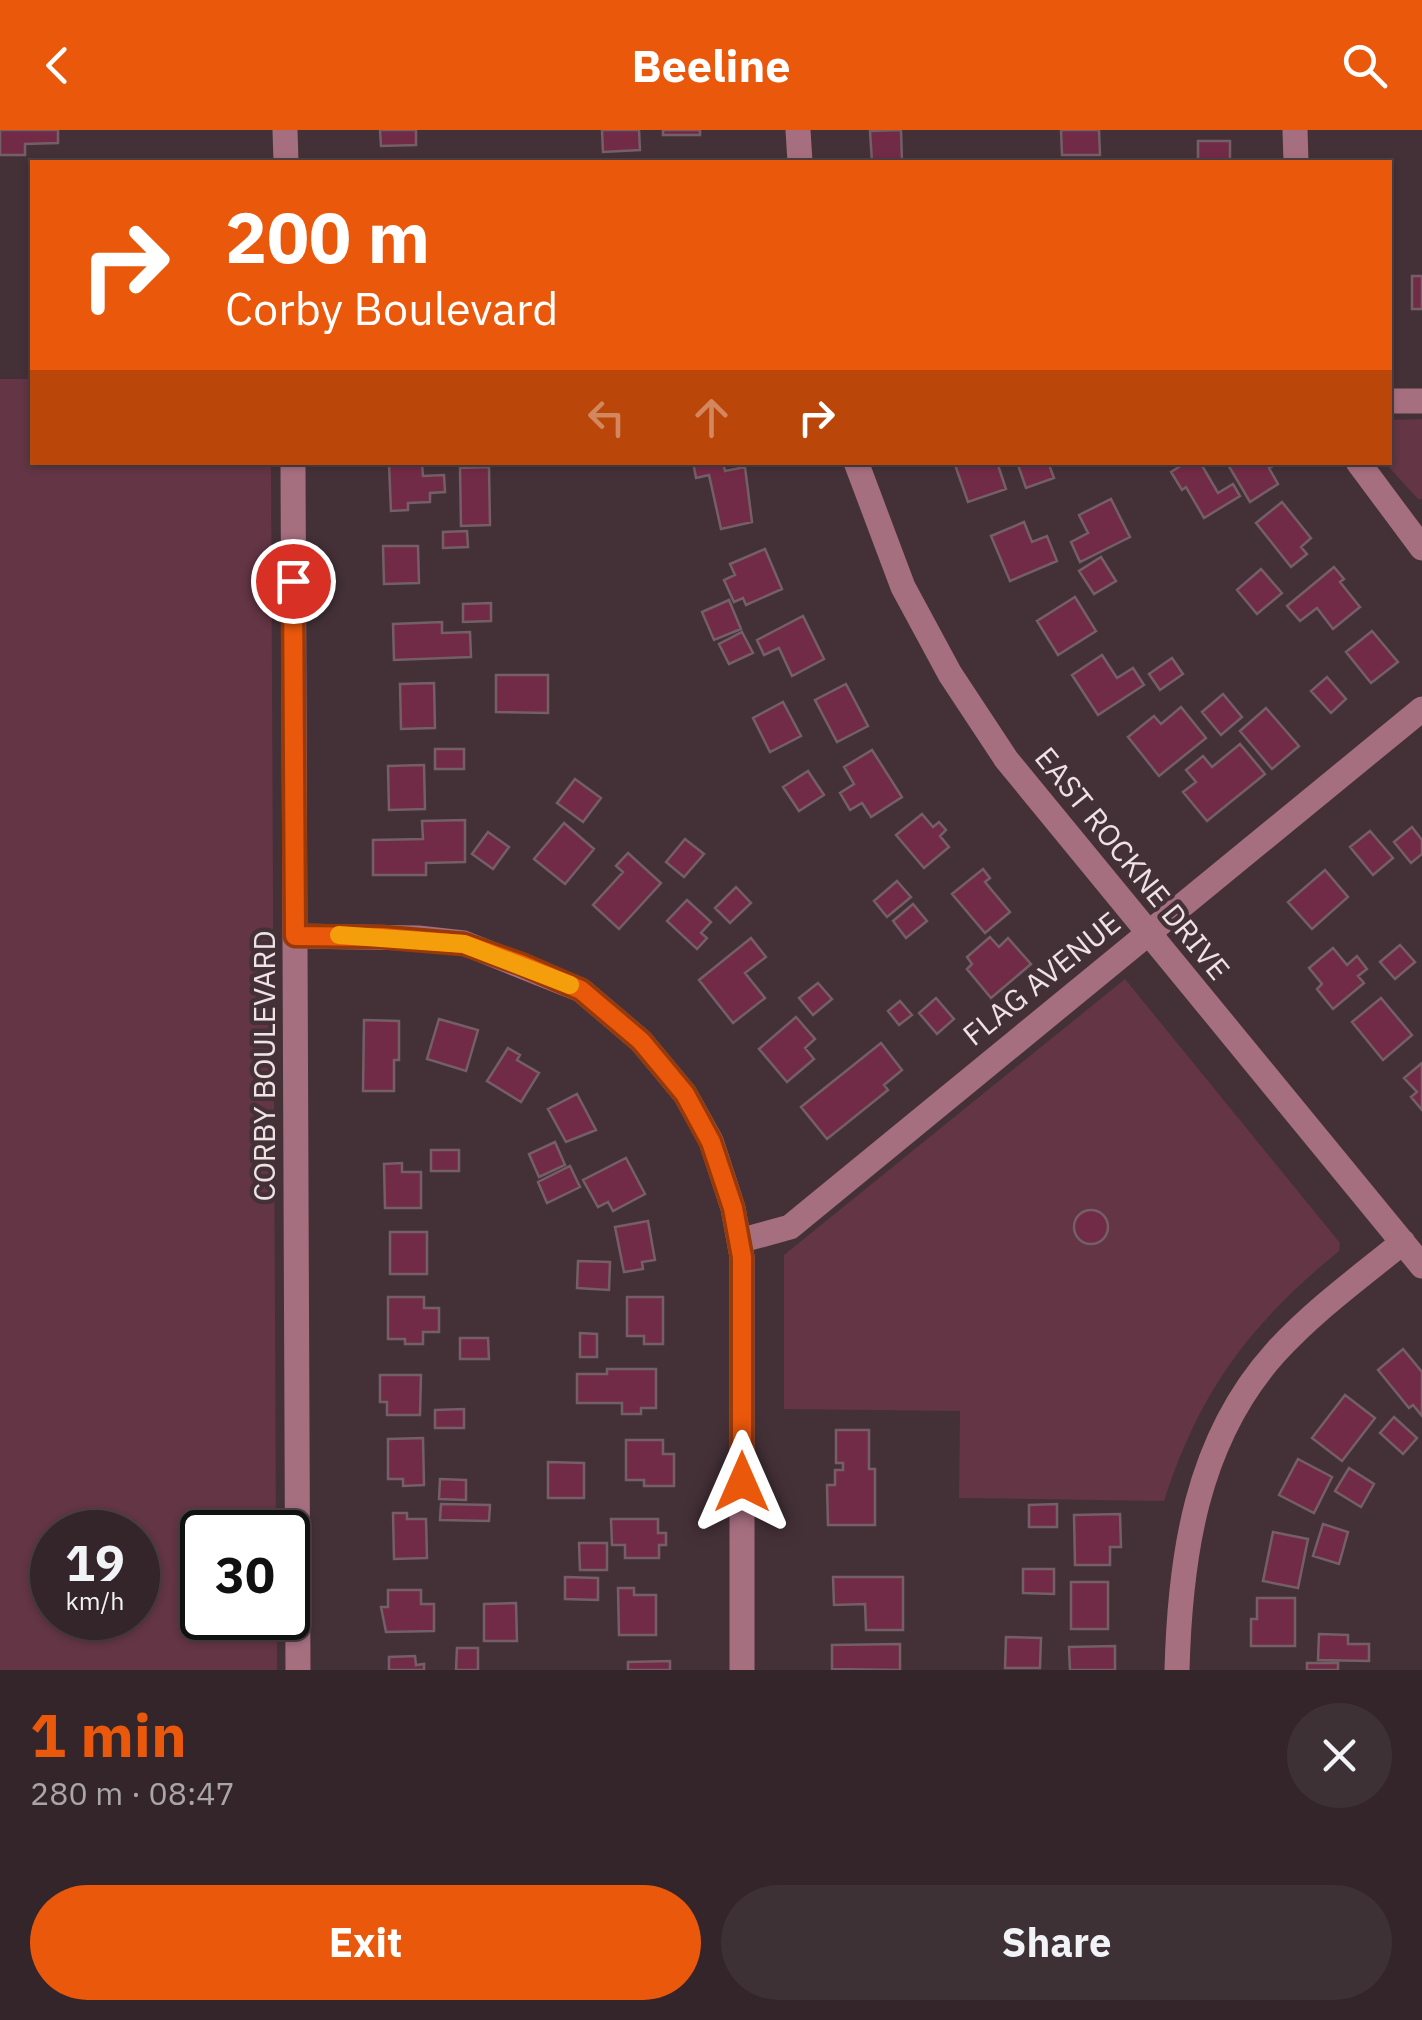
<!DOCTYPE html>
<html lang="en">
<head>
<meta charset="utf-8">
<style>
  :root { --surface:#332529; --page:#3e3135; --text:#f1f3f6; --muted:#a9a5a8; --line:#4e4246; --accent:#ea580c }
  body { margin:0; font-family:"IBM Plex Sans",sans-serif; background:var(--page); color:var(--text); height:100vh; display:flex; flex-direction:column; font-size:38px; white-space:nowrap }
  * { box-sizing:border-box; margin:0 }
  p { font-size:32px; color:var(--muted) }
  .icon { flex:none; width:55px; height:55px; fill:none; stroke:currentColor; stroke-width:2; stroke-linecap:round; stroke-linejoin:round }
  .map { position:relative; height:1540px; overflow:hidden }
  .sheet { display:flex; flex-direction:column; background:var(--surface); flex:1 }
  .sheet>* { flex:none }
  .hud { position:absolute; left:30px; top:30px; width:1362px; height:305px; border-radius:0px; box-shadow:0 2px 8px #0004,0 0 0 2px var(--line); background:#ea580c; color:#fff; overflow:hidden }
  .speed { position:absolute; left:30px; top:1380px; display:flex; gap:20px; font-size:50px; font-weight:700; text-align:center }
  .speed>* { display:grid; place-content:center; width:130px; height:130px; border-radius:50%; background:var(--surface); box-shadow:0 2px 8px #0004,0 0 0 2px var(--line); line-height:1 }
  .speed small { font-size:25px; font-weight:400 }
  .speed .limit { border:5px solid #111; border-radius:15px; background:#fff; color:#111 }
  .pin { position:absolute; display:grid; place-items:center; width:85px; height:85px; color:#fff; margin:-42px; border:5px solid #fff; border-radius:50%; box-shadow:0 2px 10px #0007 }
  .me { position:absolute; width:110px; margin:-55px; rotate:0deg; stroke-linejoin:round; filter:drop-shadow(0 0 8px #0008) }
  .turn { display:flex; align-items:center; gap:35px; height:210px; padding:0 30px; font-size:45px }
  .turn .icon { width:130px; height:130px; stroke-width:2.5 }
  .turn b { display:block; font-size:70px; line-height:85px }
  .lanes { display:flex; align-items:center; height:95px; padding:0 30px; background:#0003; justify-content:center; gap:50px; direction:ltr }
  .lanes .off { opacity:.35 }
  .round { display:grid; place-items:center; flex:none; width:105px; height:105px; border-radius:52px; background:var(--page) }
  .overview { display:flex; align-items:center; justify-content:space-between; height:170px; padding:0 30px }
  h1 { font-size:60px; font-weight:800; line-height:75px; color:var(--accent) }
  .cta { display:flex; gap:20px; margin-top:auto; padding:20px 30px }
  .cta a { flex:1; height:115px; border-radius:60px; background:var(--accent); color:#fff; font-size:40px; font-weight:800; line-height:115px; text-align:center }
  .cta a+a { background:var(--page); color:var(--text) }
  header { display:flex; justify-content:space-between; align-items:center; height:130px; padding:0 30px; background:var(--accent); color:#fff; font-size:45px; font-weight:800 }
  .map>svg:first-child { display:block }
  .green { fill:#633545; fill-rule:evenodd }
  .building { fill:#722b47; stroke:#735f65; stroke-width:2.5 }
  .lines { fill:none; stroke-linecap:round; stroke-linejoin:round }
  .minor { stroke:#a66f80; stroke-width:25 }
  .route-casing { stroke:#983908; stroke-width:25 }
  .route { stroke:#ea580c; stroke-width:18 }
  .slow { stroke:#f59e0b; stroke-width:18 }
  .labels { text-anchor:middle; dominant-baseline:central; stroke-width:9; stroke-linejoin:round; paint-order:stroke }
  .street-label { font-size:30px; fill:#eee2e5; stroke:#443137 }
</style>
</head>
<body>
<header><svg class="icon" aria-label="back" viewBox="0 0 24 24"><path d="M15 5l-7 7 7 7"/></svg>Beeline<svg class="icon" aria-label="search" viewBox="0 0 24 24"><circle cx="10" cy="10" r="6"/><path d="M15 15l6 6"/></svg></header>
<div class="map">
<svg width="1422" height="1540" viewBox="0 0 1422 1540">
  <rect width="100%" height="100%" fill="#443137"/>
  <!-- green -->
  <path class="green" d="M0,249H32V332L271,333L276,1402H202V1488H277V1540H0ZM138,1402V1488H52V1402Z
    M1422,289V369H1418L1385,333L1390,332V290Z
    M1125,849L1340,1113L1339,1121C1249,1195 1200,1260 1164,1371L959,1368L960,1281L784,1279V1125Z"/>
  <!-- building -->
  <path class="building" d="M0,0H58V13L25,14V25H0Z
    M380,0H416V15L381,16Z
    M602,0H639L640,20L603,22Z
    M663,0H700V5H663Z
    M901,0L902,32H872L870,1Z
    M1061,0H1099L1100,25H1062Z
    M1198,11H1230V32H1198Z
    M1412,146H1422V179H1412Z
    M693,332H723L725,341L745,337L752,392L721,399L709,345L696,348Z
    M954,332H997L1006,359L968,372Z
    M1017,332H1048L1054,348L1026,358Z
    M1187,332H1200L1218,363L1233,354L1240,366L1204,388L1186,357L1182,360L1171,342Z
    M1270,332L1273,336L1269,338L1278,354L1250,372L1227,333Z
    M422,333L423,346L444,345L445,362L430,363V372L408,373V380L391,381L389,334Z
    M489,337L490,395L461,396L460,338Z
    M1111,369L1130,407L1080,432L1071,412L1088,403L1079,385Z
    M1282,372L1311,408L1301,417L1307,424L1291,437L1256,393Z
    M1024,392L1032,412L1047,406L1057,431L1010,451L991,406Z
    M467,401L468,417L443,418V402Z
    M383,416H418L419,453L384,454Z
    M765,419L782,459L746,475L743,468L734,472L724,450L735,445L730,434Z
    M1101,427L1116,451L1094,464L1079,441Z
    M1334,437L1344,449L1340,452L1360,477L1333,499L1317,478L1300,491L1287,476Z
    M1261,439L1282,463L1257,484L1237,460Z
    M1075,467L1096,501L1058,525L1037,491Z
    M729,470L741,499L714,510L702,482Z
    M491,473V491L463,492V474Z
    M803,486L824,529L792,546L779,518L764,525L757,510Z
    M442,492V503L470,502L471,527L394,530L393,494Z
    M1372,501L1398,532L1371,553L1346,522Z
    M742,502L753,523L729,534L719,514Z
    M1102,525L1117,548L1133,538L1144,555L1098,585L1072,545Z
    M1172,528L1183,544L1160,560L1149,544Z
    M496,545H548V583L496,582Z
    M1327,547L1346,569L1331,583L1311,561Z
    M434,553L435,598L401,599L400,554Z
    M846,554L868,596L837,612L815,570Z
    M1223,564L1242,587L1221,605L1202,582Z
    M783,572L801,606L770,622L753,588Z
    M1181,577L1206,608L1159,646L1128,607L1154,586L1161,594Z
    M1266,578L1299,616L1272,639L1240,601Z
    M1240,614L1265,644L1207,691L1183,662L1196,652L1186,640L1203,626L1212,637Z
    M435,619H464V639H435Z
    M872,620L902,667L871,687L862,673L850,680L840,663L854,654L844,637Z
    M424,635L425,679L389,680L388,636Z
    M808,641L824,665L799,681L783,657Z
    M575,649L601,668L583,692L557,673Z
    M922,684L933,697L939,692L946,700L940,706L949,717L924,738L896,705Z
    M465,690V732L426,733V745H373V710L423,709L422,691Z
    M564,693L594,719L565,754L534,729Z
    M1412,697L1422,710V724L1411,733L1394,712Z
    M1370,701L1393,728L1373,745L1350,717Z
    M488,702L509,717L493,739L472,724Z
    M685,709L704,724L684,747L666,732Z
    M628,723L661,753L619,799L593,775L623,742L616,736Z
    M983,739L990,748L985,752L1010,782L985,803L952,764Z
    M1325,740L1348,767L1312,799L1288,772Z
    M897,751L911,767L887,787L874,771Z
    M736,757L751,773L730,793L715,778Z
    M687,770L711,792L701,803L707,808L697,819L667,791Z
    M913,774L927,791L906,808L893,791Z
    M990,807L999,817L1008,808L1031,834L991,868L967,839L972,834L967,827Z
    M751,808L766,827L745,843L765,868L733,893L699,850Z
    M1400,815L1415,832L1395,849L1380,832Z
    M1333,818L1347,835L1357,826L1367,839L1358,846L1364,853L1333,879L1317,859L1322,854L1309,838Z
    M818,853L832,869L813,885L799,868Z
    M936,868L954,889L937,904L919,883Z
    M1381,868L1412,905L1383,930L1352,892Z
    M900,871L912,885L899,895L888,881Z
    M796,887L815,909L805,918L814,929L787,952L759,919Z
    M439,889L478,900L466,941L427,929Z
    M364,890L399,891V930H394V961H363Z
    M881,913L902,940L884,955L888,960L827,1009L801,977Z
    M508,918L520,925L517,930L539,943L521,972L487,951Z
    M1422,933V980L1411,967L1417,962L1404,948Z
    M577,964L596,1000L566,1012L548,979Z
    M555,1012L565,1035L539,1047L529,1024Z
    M431,1020H459V1041H431Z
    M626,1028L645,1064L613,1081L608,1072L598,1077L583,1050Z
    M402,1033V1042H421V1078H385L384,1034Z
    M570,1036L580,1057L547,1073L538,1052Z
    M1074 1097a17 17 0 1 1 34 0a17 17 0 1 1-34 0Z
    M648,1091L655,1130L642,1132L643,1139L624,1142L615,1097Z
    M390,1102H427V1144H390Z
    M578,1131L610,1132L609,1160L577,1158Z
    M388,1167H424V1178H439V1202H423V1214H405V1209H388Z
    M627,1167H663V1214H644V1206H627Z
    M580,1203L597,1204V1227H580Z
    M460,1208H488L489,1229H460Z
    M1403,1219L1422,1242V1286L1413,1275L1409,1278L1378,1240Z
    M607,1239H656V1278H641V1284H622V1273H577V1244H607Z
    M380,1245H421L420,1285H387V1272H380Z
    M1345,1265L1375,1288L1342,1331L1312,1308Z
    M464,1279V1298H435V1280Z
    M1394,1287L1417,1308L1403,1324L1380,1303Z
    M836,1300H869V1339H875V1395H828L827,1355H835V1340H843V1333H836Z
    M423,1308L424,1355L403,1356V1349H388V1309Z
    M626,1310H663V1324H674V1356H644V1350H626Z
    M1298,1329L1332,1347L1314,1383L1279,1365Z
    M548,1332L584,1333V1368H548Z
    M1349,1338L1374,1354L1361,1377L1335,1361Z
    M440,1349L466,1350V1370L439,1369Z
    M441,1374L490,1375L489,1391L440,1390Z
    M1057,1374V1397H1029V1375Z
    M393,1383H407V1389H426L427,1428L394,1429Z
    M1120,1384L1121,1417H1110V1435H1075L1074,1385Z
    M611,1389H658V1403H666V1415H659V1428H625V1415H612Z
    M1323,1394L1348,1402L1339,1434L1313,1426Z
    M1273,1402L1308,1409L1298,1458L1263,1451Z
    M579,1413H607V1440H580Z
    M1023,1439H1054V1464L1023,1463Z
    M565,1447L598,1448V1470L565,1469Z
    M833,1447H903V1500H866L865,1474L834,1475Z
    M1071,1452H1108V1499H1071Z
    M618,1458H634V1465H656V1505H619Z
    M388,1460H421V1474H434V1501L386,1502L381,1477H388Z
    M1257,1468H1295V1516H1251V1489H1257Z
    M516,1473L517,1511H484V1474Z
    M1319,1504L1348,1505V1514H1369V1531L1318,1530Z
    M1006,1507L1041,1508L1040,1538H1005Z
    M900,1514V1540L832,1539V1515Z
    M1115,1516V1540H1070L1069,1517Z
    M457,1518H478V1540H456Z
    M415,1526L416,1535L424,1534V1540H389V1527Z
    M670,1531V1540H628V1532Z
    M1307,1533H1338V1540H1307Z"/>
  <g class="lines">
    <!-- minor -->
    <path class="minor" d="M285,0L286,32
      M798,0L800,32
      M1295,0L1296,32
      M1390,271H1422
      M293,332L298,1540
      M856,332L903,457L950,544L1006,629L1422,1136
      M1358,332L1422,418
      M295,806L418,808L464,813L581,860L641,911L685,964L711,1011L733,1078L742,1127V1540
      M739,1111L790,1097L1422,579
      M1177,1540C1180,1427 1196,1311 1275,1223C1313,1181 1360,1147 1403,1112"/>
  </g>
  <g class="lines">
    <defs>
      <path id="route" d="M293,451L295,806L382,807L464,814L521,834L581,860L641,911L685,964L711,1012L733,1078L742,1127V1352"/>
    </defs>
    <!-- route casing -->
    <use href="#route" class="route-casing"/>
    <!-- route -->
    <use href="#route" class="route"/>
    <!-- slow -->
    <path class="slow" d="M339,805L464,814L570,855"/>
  </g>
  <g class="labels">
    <!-- street labels -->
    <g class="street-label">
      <text transform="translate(1133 733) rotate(51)">EAST ROCKNE DRIVE</text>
      <text transform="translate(1041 848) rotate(-39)">FLAG AVENUE</text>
      <text transform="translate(263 936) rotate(-90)">CORBY BOULEVARD</text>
    </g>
  </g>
</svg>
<div class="speed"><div>19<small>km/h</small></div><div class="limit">30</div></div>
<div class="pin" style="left:293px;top:451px;background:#d93025"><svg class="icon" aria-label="arrive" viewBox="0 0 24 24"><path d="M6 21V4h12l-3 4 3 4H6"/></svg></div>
<svg class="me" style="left:742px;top:1352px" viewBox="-20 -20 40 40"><path d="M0-17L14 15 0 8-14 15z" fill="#ea580c" stroke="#fff" stroke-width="4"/></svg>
<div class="hud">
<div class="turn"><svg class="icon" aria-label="right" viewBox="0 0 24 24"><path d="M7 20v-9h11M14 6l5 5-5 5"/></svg><div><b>200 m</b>Corby Boulevard</div></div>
<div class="lanes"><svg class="icon off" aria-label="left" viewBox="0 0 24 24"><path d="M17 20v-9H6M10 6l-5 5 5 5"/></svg><svg class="icon off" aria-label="ahead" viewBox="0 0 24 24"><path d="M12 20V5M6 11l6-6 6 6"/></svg><svg class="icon" aria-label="right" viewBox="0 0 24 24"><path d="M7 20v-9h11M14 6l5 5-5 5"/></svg></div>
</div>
</div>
<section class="sheet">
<div class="overview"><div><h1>1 min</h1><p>280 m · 08:47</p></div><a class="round"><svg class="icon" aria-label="close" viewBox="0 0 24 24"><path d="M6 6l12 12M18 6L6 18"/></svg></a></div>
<div class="cta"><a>Exit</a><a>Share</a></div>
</section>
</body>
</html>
